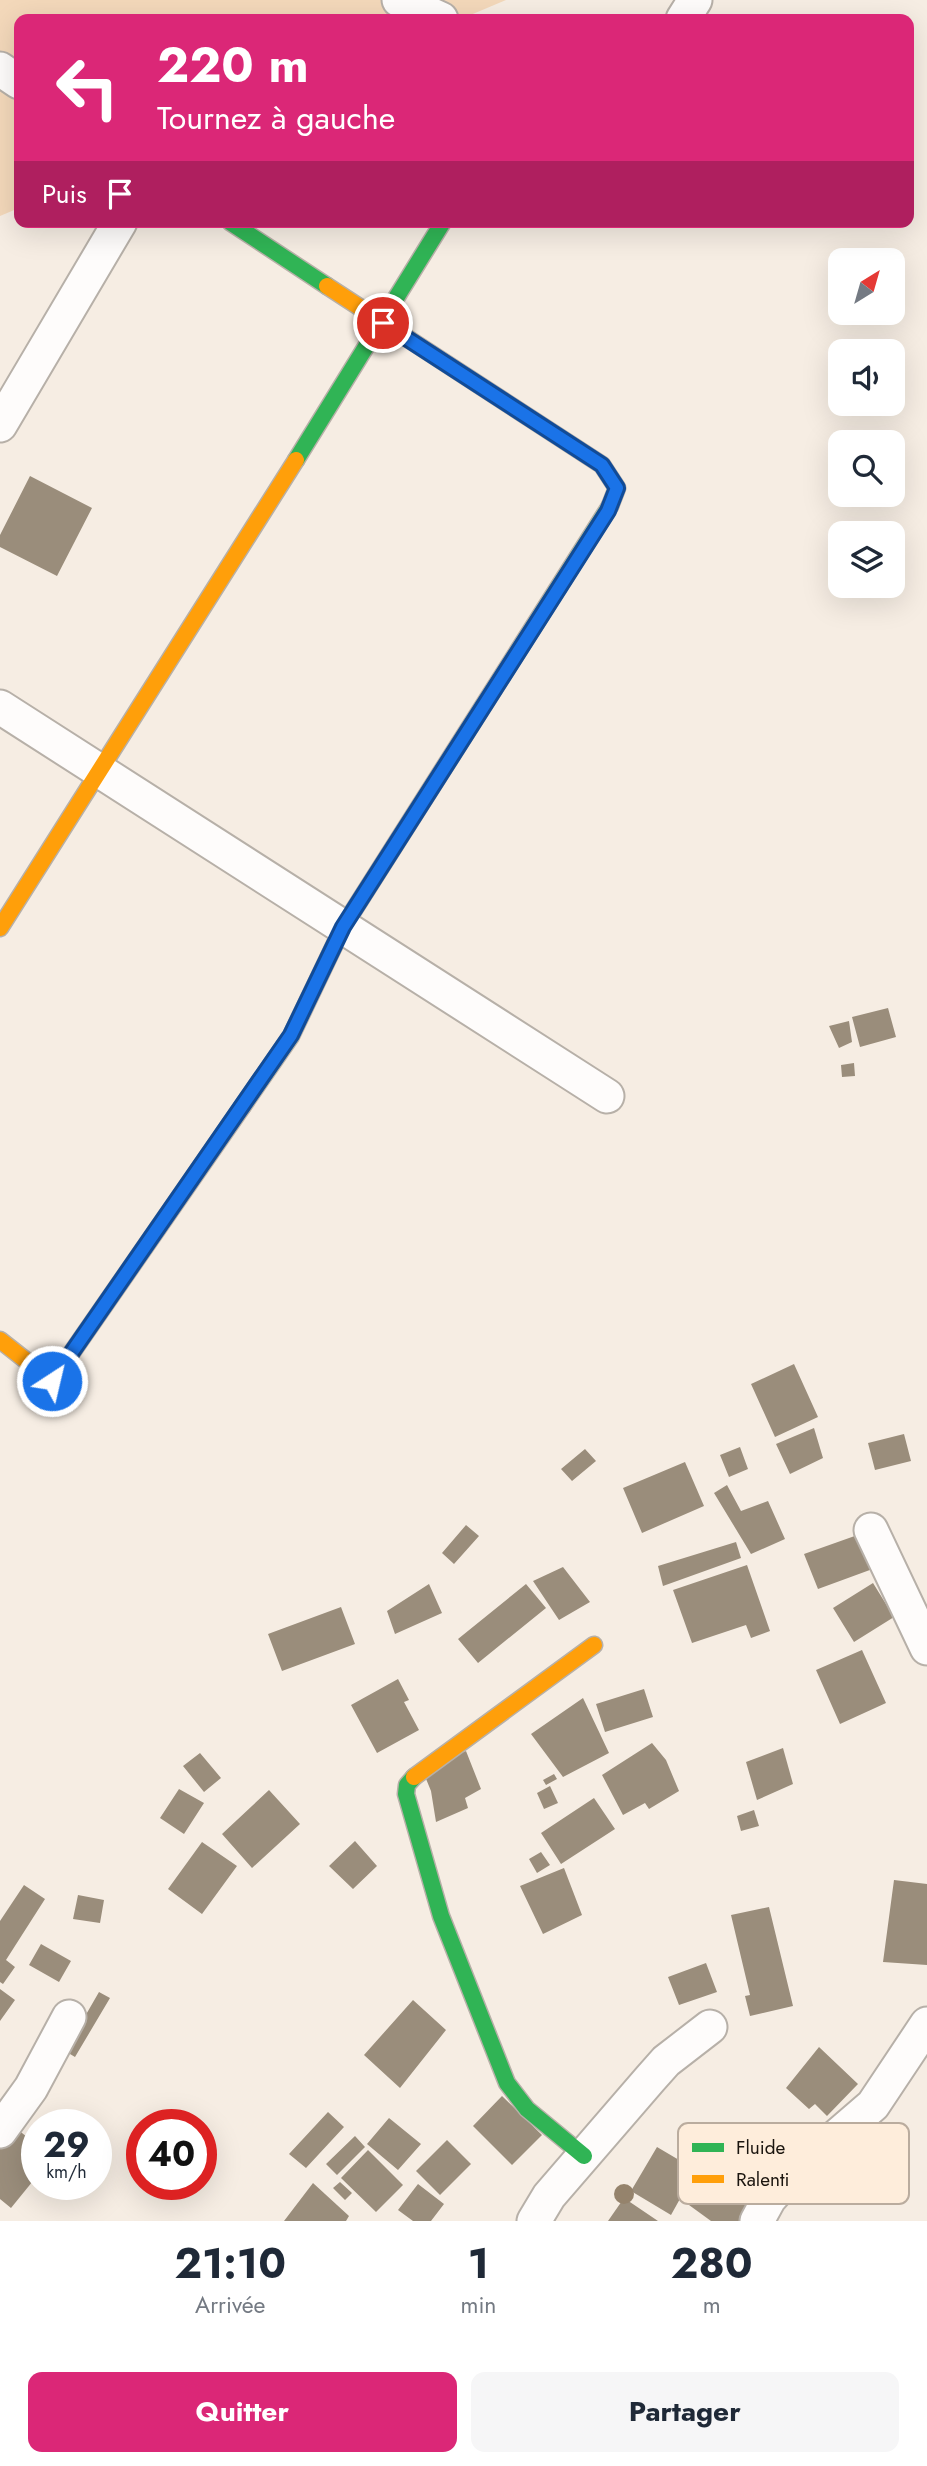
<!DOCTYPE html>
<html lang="fr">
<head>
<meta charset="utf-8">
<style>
  :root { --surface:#fff; --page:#f6f6f7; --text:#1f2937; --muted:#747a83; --accent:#db2777 }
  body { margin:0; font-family:Jost,sans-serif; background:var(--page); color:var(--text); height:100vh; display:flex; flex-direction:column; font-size:26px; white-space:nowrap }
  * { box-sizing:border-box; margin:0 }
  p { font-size:23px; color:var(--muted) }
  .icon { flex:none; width:38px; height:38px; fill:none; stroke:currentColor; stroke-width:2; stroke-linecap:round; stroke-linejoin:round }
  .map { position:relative; height:2221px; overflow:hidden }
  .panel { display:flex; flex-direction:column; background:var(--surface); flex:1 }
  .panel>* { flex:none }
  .guide { position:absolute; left:14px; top:14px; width:900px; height:214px; border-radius:14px; box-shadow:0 7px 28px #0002; background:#db2777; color:#fff; overflow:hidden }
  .needle { width:46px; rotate:37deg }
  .controls { position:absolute; left:828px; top:248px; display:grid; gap:14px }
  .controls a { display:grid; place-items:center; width:77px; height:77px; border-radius:14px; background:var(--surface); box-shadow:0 7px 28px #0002; font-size:35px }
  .speed { position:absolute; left:21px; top:2109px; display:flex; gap:14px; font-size:35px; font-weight:700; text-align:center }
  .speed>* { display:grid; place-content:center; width:91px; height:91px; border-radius:50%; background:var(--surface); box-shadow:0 7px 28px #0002; line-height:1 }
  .speed small { font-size:18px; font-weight:400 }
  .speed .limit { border:10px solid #d22; background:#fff; color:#111 }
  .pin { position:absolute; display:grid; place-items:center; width:60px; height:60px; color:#fff; margin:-30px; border:4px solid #fff; border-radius:50%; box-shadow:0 2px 7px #0007 }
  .me { position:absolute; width:77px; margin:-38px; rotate:35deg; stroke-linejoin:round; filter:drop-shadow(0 0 5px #0008) }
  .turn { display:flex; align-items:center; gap:24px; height:147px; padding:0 28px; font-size:32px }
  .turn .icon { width:91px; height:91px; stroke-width:2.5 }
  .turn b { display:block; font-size:49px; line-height:60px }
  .then { display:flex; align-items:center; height:66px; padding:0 28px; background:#0003; gap:14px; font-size:26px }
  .eta { display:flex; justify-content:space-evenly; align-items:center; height:119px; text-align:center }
  .eta b { font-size:42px; font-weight:700; line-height:49px }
  .cta { display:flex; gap:14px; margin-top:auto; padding:14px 28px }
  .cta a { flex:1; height:80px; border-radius:14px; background:var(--accent); color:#fff; font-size:28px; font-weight:700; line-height:80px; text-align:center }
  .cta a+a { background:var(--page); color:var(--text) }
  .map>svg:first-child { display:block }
  .green { fill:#f3d8ba }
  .building { fill:#9a8d7b }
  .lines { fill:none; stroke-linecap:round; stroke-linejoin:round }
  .street-casing { stroke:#b7b0a8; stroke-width:37 }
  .fast-casing { stroke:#b7b0a8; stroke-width:19 }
  .slow-casing { stroke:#b7b0a8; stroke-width:19 }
  .street { stroke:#fefcfb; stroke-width:33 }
  .fast { stroke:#30b455; stroke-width:16 }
  .slow { stroke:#ff9f0a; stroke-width:16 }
  .tree { fill:#95836c }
  .route-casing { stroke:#114b97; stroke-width:18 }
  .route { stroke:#1a73e8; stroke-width:12 }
  .key { fill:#feeddb; stroke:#baac9e; stroke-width:2 }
  .key-label { font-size:19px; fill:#1b150f }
</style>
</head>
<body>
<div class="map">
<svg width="927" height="2221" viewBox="0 0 927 2221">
  <rect width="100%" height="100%" fill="#f6ede3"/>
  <!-- green -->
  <path class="green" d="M0,0H506L461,19H19V208L0,216Z"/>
  <!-- building -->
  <path class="building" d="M30,476L92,508L57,576L0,547V535Z
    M888,1008L896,1037L860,1047L852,1017Z
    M849,1021L852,1042L839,1048L829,1026Z
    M854,1063L855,1076L842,1077L841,1065Z
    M794,1364L818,1417L775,1437L751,1384Z
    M814,1428L823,1458L790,1474L776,1444Z
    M904,1434L911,1461L875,1470L868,1443Z
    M740,1447L748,1469L729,1477L720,1455Z
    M585,1449L596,1461L572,1481L561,1469Z
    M685,1462L704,1506L642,1533L623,1488Z
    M727,1485L741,1511L768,1501L785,1539L751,1554L714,1493Z
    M466,1525L479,1536L454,1564L442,1553Z
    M866,1532L878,1567L818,1589L804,1554Z
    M736,1542L741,1558L663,1586L658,1566Z
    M747,1565L770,1631L751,1638L746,1625L692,1643L673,1590Z
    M563,1567L590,1602L559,1620L533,1581Z
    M873,1583L894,1617L854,1642L833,1608Z
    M429,1584L442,1613L395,1634L387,1611Z
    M526,1584L546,1608L478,1663L458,1639Z
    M341,1607L355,1644L282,1671L268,1634Z
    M862,1650L886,1703L840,1724L816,1670Z
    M398,1679L409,1700L404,1702L419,1730L377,1753L351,1705Z
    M644,1689L653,1717L605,1732L596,1704Z
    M583,1698L609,1753L563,1777L531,1734Z
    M652,1743L666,1760L679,1791L649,1809L645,1803L623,1815L602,1775Z
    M783,1748L793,1784L757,1800L746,1762Z
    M466,1751L481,1789L465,1798L468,1808L436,1822L431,1791L422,1769Z
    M200,1753L221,1778L204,1792L183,1766Z
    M554,1774L557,1779L546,1785L543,1780Z
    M550,1786L558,1803L544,1809L537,1793Z
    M179,1789L204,1803L184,1834L160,1818Z
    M269,1790L300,1824L252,1868L222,1834Z
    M594,1798L615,1829L561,1864L541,1833Z
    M754,1810L759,1826L741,1831L737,1816Z
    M355,1841L377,1866L353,1889L329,1866Z
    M202,1842L237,1866L202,1914L168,1889Z
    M541,1852L550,1865L537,1873L529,1859Z
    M564,1868L582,1915L543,1934L520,1886Z
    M894,1880L927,1884V1965L883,1962Z
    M24,1885L45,1899L6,1960L15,1967L3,1984L0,1982V1921Z
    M78,1895L104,1900L100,1923L73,1919Z
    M769,1907L793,2006L750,2016L745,1996L750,1995L731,1915Z
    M41,1944L71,1961L59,1982L29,1965Z
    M706,1963L717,1992L679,2005L668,1977Z
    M0,1989L15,2000L0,2021Z
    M99,1992L110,1998L75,2057L65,2051Z
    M413,2000L446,2030L400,2088L364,2055Z
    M819,2047L858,2084L827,2116L815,2104L809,2109L786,2088Z
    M502,2096L542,2135L512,2165L473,2126Z
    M328,2112L344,2127L306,2168L289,2154Z
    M389,2118L421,2144L398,2170L367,2144Z
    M12,2125L37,2145V2176L11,2208L0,2199V2140Z
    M355,2136L365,2147L337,2175L326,2164Z
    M447,2140L471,2164L440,2195L416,2171Z
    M657,2147L696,2170L671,2215L631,2191Z
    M368,2150L403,2185L376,2212L341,2178Z
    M721,2159L760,2180L740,2221H711L689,2205Z
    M340,2182L352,2193L345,2200L333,2188Z
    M313,2183L349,2216L346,2221H284Z
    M418,2184L444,2204L431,2221H413L398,2210Z
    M624,2198L658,2221H608Z"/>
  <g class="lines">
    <defs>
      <path id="street" d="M399,0L441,19
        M683,19L695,0
        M0,69L19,82
        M0,425L120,222
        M0,707L607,1096
        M871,1530L927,1648
        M0,2131L31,2088L69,2017
        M534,2221L549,2196L650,2079L666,2061L710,2027
        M757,2221L769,2199L786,2180L873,2105L927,2024"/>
      <path id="fast" d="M230,222L327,286
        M296,460L443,222
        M242,1107L291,1036L343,927L610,506
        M414,1777L407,1785L406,1794L441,1916L507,2083L527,2109L584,2156"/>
      <path id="slow" d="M327,286L602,465L617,488L610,506
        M0,928L296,460
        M0,1340L52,1381L242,1107
        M414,1777L594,1645"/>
    </defs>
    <!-- street casing -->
    <use href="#street" class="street-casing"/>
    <!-- fast casing -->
    <use href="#fast" class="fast-casing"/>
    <!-- slow casing -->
    <use href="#slow" class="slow-casing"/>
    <!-- street -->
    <use href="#street" class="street"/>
    <!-- fast -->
    <use href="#fast" class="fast"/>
    <!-- slow -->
    <use href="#slow" class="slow"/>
  </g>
  <!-- trees -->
  <circle class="tree" cx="624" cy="2194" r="10"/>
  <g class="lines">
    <defs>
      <path id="route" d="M52,1381L291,1035L343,927L608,511L617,488L602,465L383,323"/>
    </defs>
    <!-- route casing -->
    <use href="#route" class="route-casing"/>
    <!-- route -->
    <use href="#route" class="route"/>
  </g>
  <!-- legend -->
  <rect x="678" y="2123" width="231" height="81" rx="10" class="key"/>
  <rect x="692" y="2143" width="32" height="9" fill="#30b455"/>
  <rect x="692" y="2175" width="32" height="8" fill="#ff9f0a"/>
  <g class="key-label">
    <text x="736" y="2154">Fluide</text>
    <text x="736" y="2186">Ralenti</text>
  </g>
</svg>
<div class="controls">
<a><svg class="needle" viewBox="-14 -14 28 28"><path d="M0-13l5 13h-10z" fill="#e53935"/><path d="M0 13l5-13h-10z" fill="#747a83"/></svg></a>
<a><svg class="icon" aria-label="sound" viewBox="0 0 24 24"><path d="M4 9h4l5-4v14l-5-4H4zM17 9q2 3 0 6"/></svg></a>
<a><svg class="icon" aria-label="search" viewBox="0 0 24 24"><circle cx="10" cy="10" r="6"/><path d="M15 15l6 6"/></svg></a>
<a><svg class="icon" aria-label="layers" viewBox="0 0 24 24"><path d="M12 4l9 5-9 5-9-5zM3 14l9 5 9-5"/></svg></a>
</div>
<div class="speed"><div>29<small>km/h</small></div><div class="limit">40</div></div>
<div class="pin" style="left:383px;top:323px;background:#d93025"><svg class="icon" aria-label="arrive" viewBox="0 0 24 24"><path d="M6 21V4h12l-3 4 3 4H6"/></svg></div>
<svg class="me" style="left:52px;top:1381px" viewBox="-20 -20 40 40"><circle r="17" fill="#1a73e8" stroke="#fff" stroke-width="3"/><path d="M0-11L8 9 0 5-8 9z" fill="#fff"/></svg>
<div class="guide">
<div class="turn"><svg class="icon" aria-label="left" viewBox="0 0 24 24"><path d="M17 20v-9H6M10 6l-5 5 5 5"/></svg><div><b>220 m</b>Tournez à gauche</div></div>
<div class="then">Puis<svg class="icon" aria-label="arrive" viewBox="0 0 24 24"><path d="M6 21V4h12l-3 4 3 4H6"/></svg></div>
</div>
</div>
<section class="panel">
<div class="eta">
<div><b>21:10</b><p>Arrivée</p></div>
<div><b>1</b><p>min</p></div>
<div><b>280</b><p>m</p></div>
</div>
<div class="cta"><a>Quitter</a><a>Partager</a></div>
</section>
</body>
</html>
